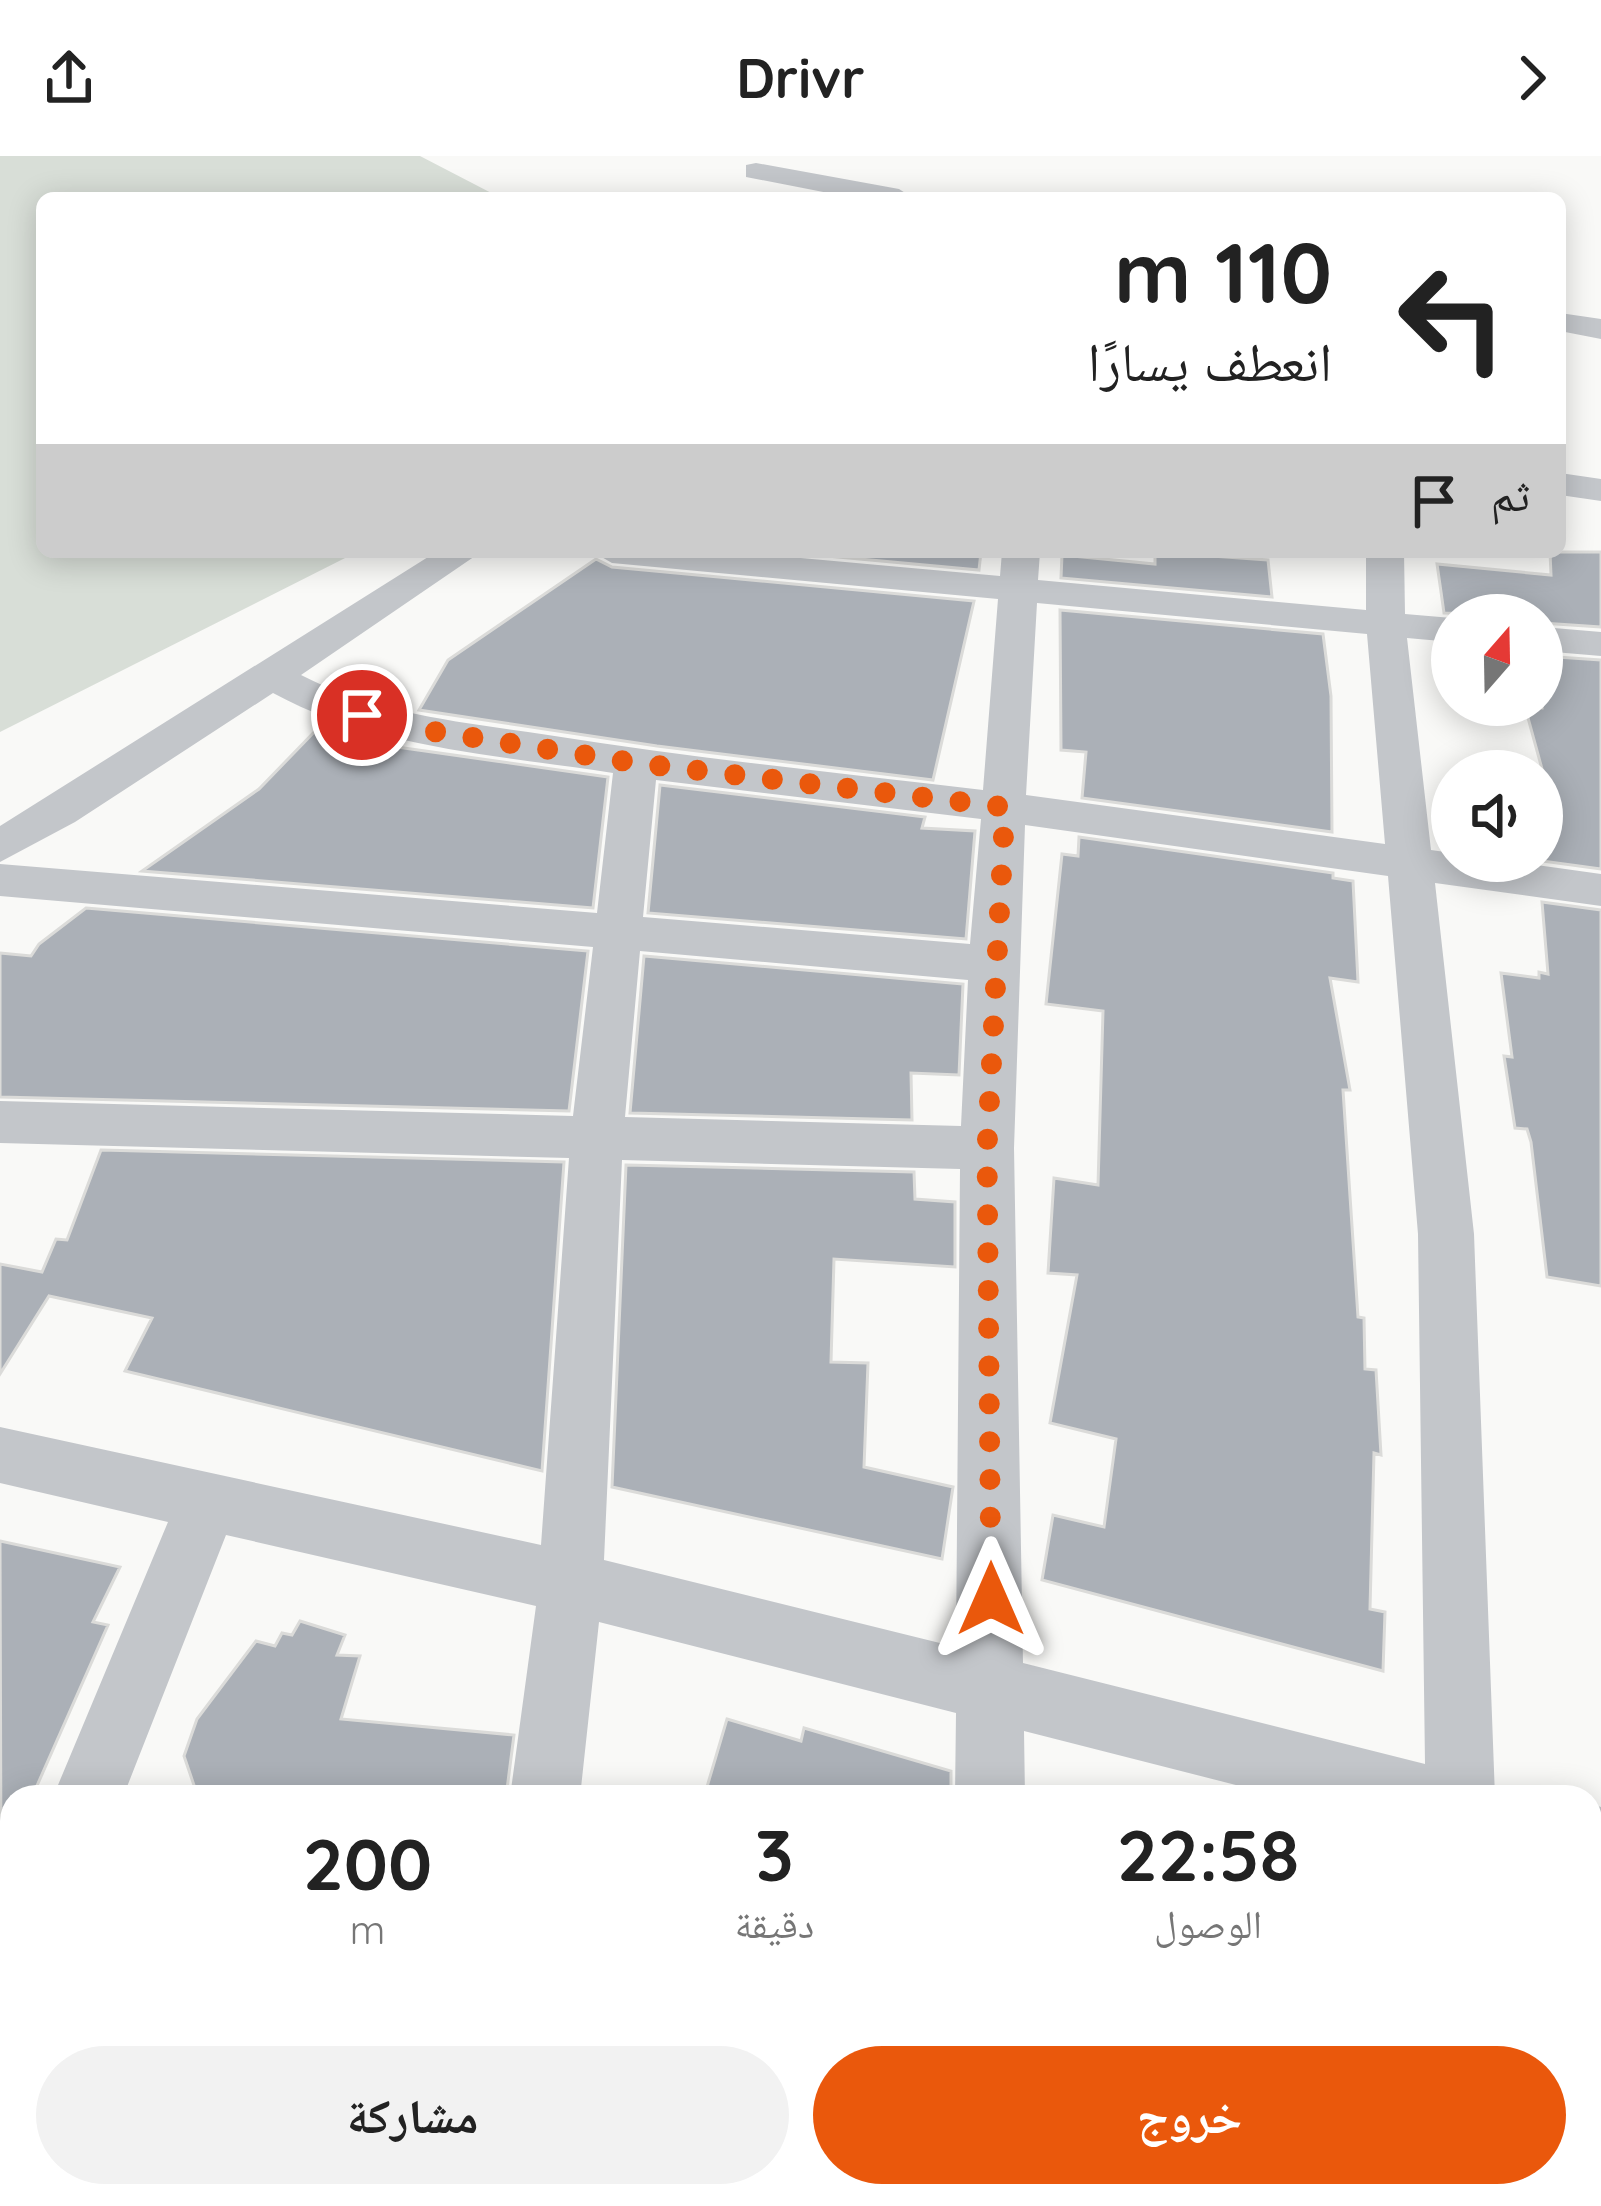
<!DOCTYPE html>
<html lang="ar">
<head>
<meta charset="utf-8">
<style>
  :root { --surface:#fff; --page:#f2f2f2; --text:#222; --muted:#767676; --accent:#ea580c }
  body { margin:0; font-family:Quicksand,"Noto Naskh Arabic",sans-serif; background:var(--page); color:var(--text); direction:rtl; height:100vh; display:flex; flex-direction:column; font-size:45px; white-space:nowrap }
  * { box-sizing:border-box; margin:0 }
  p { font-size:39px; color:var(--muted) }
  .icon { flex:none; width:66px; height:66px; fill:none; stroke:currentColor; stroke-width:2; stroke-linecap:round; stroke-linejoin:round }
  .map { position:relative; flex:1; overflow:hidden; direction:ltr }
  .side { position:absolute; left:0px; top:1629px; width:1602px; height:423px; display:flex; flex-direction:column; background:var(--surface); border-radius:36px 36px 0 0; box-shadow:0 6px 30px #0003; direction:rtl }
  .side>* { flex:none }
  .hud { position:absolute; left:36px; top:36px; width:1530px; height:366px; border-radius:18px; box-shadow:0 6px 30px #0003; direction:rtl; background:#fff; color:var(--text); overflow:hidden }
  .needle { width:78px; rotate:20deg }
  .controls { position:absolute; left:1431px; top:438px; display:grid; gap:24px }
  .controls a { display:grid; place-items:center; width:132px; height:132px; border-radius:50%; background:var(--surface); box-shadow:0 6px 30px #0003; font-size:60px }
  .pin { position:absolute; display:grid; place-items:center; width:102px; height:102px; color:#fff; margin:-51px; border:6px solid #fff; border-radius:50%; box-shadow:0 3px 12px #0007 }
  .me { position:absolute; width:132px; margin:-66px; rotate:0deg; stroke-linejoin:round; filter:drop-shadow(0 0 9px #0008) }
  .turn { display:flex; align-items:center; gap:42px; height:252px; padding:0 36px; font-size:54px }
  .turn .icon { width:156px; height:156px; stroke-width:2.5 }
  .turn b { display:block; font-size:84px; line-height:102px }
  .then { display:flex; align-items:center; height:114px; padding:0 36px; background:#0003; gap:24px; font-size:45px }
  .eta { display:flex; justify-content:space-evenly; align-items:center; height:204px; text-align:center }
  .eta b { font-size:72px; font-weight:700; line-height:84px }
  .action { display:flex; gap:24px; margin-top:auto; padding:24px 36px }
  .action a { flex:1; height:138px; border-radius:72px; background:var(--accent); color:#fff; font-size:48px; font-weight:700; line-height:138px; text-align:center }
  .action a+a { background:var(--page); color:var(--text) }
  header { display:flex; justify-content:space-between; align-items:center; height:156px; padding:0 36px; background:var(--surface); font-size:54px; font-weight:700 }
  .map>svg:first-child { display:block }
  .green { fill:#d8ded7 }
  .building { fill:#abb0b7; stroke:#dbdbd9; stroke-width:3 }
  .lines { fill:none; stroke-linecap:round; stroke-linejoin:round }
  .minor { fill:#c3c6ca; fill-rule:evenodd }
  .route { stroke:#ea580c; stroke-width:21; stroke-dasharray:0 37.8 }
</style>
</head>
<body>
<header><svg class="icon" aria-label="forward" viewBox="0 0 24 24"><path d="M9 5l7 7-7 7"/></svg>Drivr<svg class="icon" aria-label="share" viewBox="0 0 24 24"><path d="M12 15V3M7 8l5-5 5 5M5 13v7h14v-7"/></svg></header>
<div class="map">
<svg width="1601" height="2050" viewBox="0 0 1601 2050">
  <rect width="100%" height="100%" fill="#f9f9f7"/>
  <!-- green -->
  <path class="green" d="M0,0H420L501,42H42V396H357L0,576Z"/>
  <!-- building -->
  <path class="building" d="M784,396H981L979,414Z
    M1155,396L1268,404L1272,441L1061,422L1062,399L1155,408Z
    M1550,396H1601V471L1542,467V459L1444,457L1437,408L1551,419Z
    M596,403L612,411L974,445L933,624L657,590L419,554L448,504Z
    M1060,454L1323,478L1331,540L1332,676L1082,642L1086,596L1061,594Z
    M1542,500L1601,504V713L1542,705V613L1525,551L1542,552Z
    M321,569L397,591L608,621L593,752L142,715L259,633Z
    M660,629L925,661L922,672L975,675L966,783L648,757Z
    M1079,681L1333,717V722L1353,725L1358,826L1330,822L1350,934H1343L1358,1161L1364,1162L1365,1213L1376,1214L1381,1299L1374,1297L1370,1453L1385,1456L1383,1515L1042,1424L1053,1359L1104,1371L1116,1283L1050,1267L1077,1119L1048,1117L1054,1022L1098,1029L1103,855L1046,848L1062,698L1078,700Z
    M1542,746L1601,754V1130L1547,1121L1531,986L1527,973L1515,972L1504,900L1512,901L1501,817L1539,822V816L1548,818Z
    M86,752L588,795L569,955L0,941V797L31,800L39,788Z
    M644,800L963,828L959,919L911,917L912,964L630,957Z
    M101,994L564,1006L542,1315L125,1215L152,1162L49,1140L0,1218V1108L42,1116L56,1083L67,1084Z
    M626,1009L914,1016L915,1043L955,1046V1111L834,1103L831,1206L868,1207L864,1311L953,1331L942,1403L612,1331Z
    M0,1385L120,1411L93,1466L108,1469L32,1641H12V1689L1,1715Z
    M300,1465L345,1479L337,1499L360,1500L341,1563L514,1579L506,1641H198L184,1600L197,1563L256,1485L275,1490L282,1477L292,1479Z
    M727,1563L801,1585L804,1572L951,1615V1641H704Z"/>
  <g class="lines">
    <!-- minor -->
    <path class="minor" d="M756,7L899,33L913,42H854L746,21V9Z
      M1560,157L1601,163V183L1560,175Z
      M1560,317L1601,323V345L1560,339Z
      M436,396H481L301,519C378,559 463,566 548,579C692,602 838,617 983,634L998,443L612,407L593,396H734L1000,420L1002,396H1040L1038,424L1366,454V396H1404L1405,458L1452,462V486L1407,482L1431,694L1452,697V705H1508L1601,718V750L1435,727L1474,1078L1495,1641H1283L1024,1575L1025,1641H955L956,1557L599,1466L580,1641H510L536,1450L226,1379L123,1641H53L168,1366L0,1327V1271L541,1389L569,1002L0,987V945L573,960L593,791L0,740V708L597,757L613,617C500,599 376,593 273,537L75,666L0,706V670ZM1037,447L1367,478L1385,688L1026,639ZM656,624L981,663L970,788L643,761ZM1025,669L1388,720L1418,1078L1425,1608L1023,1507L1014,992ZM640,795L968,824L961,970L625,961ZM622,1004L960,1013L956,1491L604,1404Z
      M1542,471L1601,476V500L1542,495Z
      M1590,1648L1601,1651V1723L1590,1720Z
      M12,1790V1890L0,1895V1795Z
      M455,2040H535L534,2050H454Z
      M947,2040H1027V2050H947Z
      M1446,2040H1526L1527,2050H1447Z"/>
  </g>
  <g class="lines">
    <!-- route -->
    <path class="route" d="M362,559L399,570L636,607L1005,651L987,992L991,1443"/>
  </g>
</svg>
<div class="controls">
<a><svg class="needle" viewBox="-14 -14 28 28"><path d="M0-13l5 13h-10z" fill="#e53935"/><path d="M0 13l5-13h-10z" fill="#767676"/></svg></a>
<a><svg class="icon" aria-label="sound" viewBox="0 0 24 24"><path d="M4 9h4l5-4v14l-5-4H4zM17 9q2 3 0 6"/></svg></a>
</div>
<div class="pin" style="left:362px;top:559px;background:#d93025"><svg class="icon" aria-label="arrive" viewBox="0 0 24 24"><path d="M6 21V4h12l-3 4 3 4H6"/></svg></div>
<svg class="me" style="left:991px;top:1443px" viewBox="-20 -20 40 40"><path d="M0-17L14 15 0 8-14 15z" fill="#ea580c" stroke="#fff" stroke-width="4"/></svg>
<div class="hud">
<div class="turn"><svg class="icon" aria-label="left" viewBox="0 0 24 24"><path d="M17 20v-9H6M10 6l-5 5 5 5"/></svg><div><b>110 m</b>انعطف يسارًا</div></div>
<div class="then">ثم<svg class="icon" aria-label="arrive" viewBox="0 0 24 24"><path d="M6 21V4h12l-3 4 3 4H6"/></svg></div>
</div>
<section class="side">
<div class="eta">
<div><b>22:58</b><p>الوصول</p></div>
<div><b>3</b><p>دقيقة</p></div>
<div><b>200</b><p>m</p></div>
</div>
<div class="action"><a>خروج</a><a>مشاركة</a></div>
</section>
</div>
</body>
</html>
